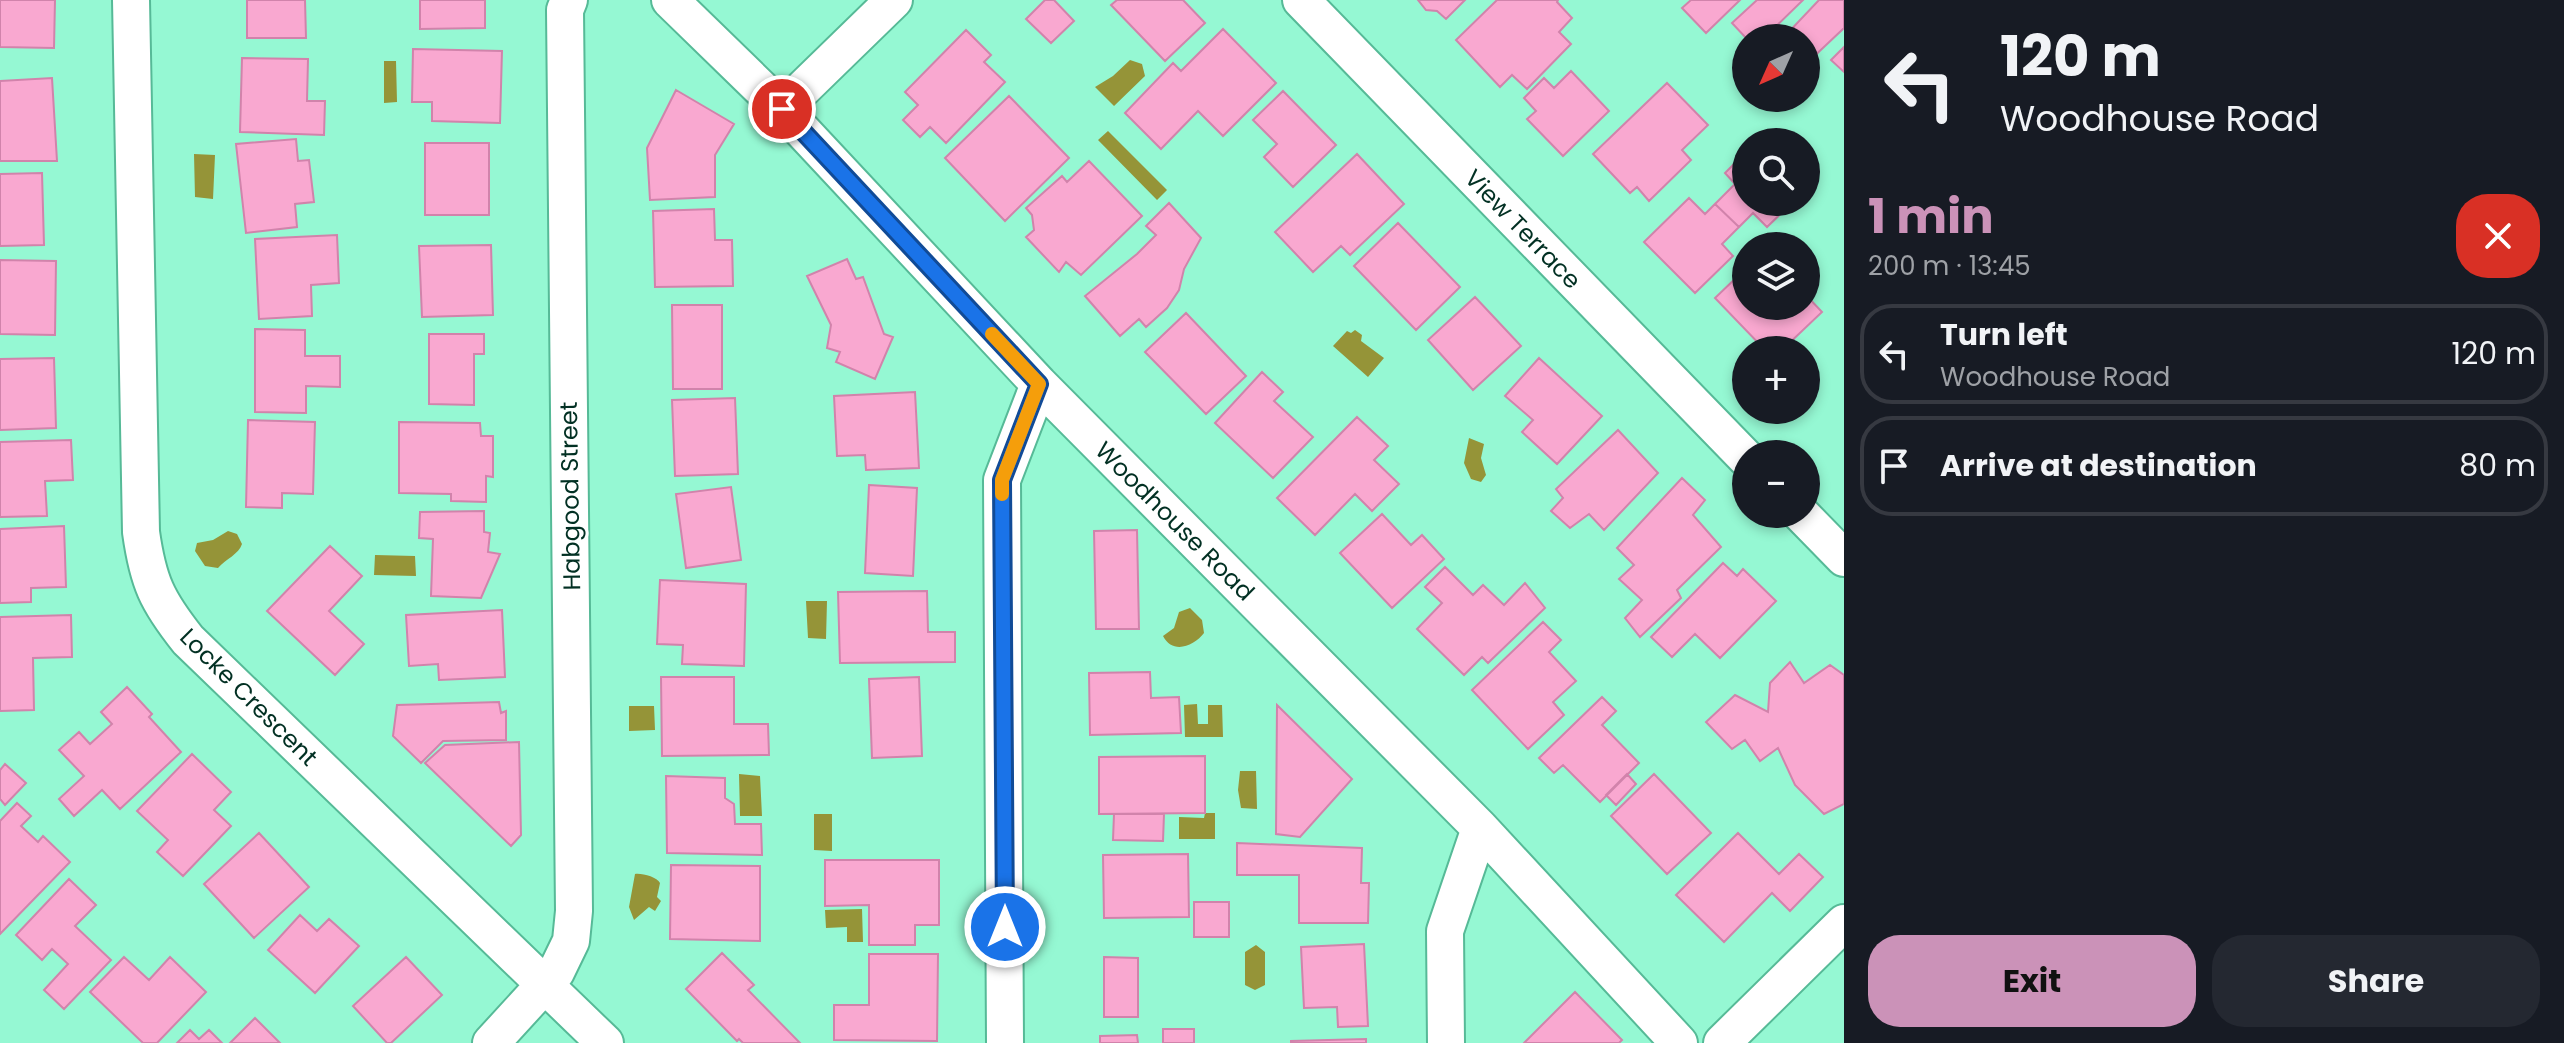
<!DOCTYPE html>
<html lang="en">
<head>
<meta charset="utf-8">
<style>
  :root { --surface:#171b24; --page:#242831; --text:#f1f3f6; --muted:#9ea1a6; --line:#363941; --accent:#cb92b8 }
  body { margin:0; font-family:Poppins,sans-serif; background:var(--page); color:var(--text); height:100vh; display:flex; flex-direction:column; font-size:30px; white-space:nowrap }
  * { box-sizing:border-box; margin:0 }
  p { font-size:26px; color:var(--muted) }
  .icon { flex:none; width:44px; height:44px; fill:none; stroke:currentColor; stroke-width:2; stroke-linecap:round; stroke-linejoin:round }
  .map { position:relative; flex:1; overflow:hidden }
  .details { display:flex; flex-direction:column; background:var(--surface); width:720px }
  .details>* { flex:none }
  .guide { background:#171b24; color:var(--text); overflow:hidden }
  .needle { width:52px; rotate:225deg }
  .buttons { position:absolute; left:1732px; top:24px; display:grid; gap:16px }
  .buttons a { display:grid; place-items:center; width:88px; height:88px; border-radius:50%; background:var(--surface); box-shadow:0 4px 12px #0003; font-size:40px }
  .pin { position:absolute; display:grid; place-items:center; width:68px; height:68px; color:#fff; margin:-34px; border:4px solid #fff; border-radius:50%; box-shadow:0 2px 8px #0007 }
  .me { position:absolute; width:88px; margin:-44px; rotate:0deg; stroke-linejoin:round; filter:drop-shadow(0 0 6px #0008) }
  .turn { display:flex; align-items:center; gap:28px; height:168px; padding:0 24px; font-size:36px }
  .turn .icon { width:104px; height:104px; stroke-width:2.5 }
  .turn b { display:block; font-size:56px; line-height:68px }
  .round { display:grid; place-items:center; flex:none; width:84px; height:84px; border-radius:32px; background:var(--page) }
  .summary { display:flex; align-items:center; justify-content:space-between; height:136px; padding:0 24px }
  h1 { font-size:48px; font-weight:700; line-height:60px; color:var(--accent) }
  .cta { display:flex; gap:16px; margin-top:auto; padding:16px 24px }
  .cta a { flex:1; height:92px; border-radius:32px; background:var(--accent); color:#111; font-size:32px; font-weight:700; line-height:92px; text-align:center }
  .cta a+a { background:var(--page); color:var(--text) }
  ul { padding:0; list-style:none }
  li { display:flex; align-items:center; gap:24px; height:100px; margin:0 16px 12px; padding:0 8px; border:4px solid var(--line); border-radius:32px }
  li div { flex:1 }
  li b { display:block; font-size:30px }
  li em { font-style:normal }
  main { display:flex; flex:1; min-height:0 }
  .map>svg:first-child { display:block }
  .water { fill:#959438 }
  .building { fill:#f9a8d0; stroke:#d183ab; stroke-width:2 }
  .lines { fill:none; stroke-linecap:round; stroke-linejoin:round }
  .minor-casing { stroke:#56ba97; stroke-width:40 }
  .minor { stroke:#fff; stroke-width:36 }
  .route-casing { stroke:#114b97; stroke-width:20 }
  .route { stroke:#1a73e8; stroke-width:14 }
  .slow { stroke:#f59e0b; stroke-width:14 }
  .labels { text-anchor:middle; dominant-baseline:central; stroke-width:6; stroke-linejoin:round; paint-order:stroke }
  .street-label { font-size:24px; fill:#023023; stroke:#fff }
</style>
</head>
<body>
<main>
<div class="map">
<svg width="1844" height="1043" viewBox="0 0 1844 1043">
  <rect width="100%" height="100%" fill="#95f8d3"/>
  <!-- water -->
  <path class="water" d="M1130,60L1142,64L1145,76L1114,106L1095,87L1113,76Z
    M384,61H396L397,102L384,103Z
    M1108,131L1167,190L1157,200L1098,140Z
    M194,154L215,155L213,199L195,197Z
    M1355,330L1362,335L1361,341L1384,358L1368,377L1333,346L1347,331L1351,333Z
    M1469,438L1484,444L1481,458L1486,475L1481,482L1471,479L1464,463Z
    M228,531L237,534L242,544C239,554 226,559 218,568L205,566L195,551L197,543L213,540Z
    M375,555L415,556L416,576L374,575Z
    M806,601H827L826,639L808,638Z
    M1190,608L1202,620L1204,633C1194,646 1173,655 1163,636L1174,628L1179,612Z
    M1197,704L1198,724H1208V705H1222L1223,737H1185L1184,705Z
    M629,706H654L655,730L629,731Z
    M1240,771H1256L1257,809L1241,808L1238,790Z
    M739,774L760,776L762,816H740Z
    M1205,813H1215V839H1179V817L1204,818Z
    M814,814H832V851L814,850Z
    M635,874C642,873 657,877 660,883L657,897L661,901L655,911L649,907L634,920L629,907Z
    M862,909L863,942H847V927L826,928L825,910Z
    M1256,945L1265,952V985L1255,990L1245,985V952Z"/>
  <!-- building -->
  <path class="building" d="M0,0H55L54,48L0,47Z
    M247,0H305L306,38H247Z
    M420,0H485V28L420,29Z
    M1045,0H1054L1074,21L1051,43L1026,19Z
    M1117,0H1183L1205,23L1165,61L1111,5Z
    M1418,0H1465L1446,19L1437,11L1426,10Z
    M1497,0H1558L1557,2L1572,18L1559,32L1571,44L1527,89L1512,75L1500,87L1456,40Z
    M1691,0H1740L1706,33L1682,8Z
    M1757,0H1803L1764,38H1746L1732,23Z
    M1819,0H1844V28L1806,64V38H1783Z
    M1223,29L1276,83L1223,136L1198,111L1161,149L1125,113L1173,63L1181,71Z
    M966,30L991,55L984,62L1005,82L946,143L930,127L920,137L903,120L918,105L905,92Z
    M1844,47V72L1831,60Z
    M413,49L502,51L500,123L432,121V102H412Z
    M242,58L308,59L307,101H325L324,135L240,132Z
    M1571,71L1609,111L1563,156L1527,119L1536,111L1524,98L1544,78L1554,88Z
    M52,78L57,161H0V81Z
    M1667,83L1708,125L1682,150L1691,160L1649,201L1637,187L1630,193L1593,154Z
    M676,90L734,124L715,155V197L650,200L647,148Z
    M1283,91L1336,145L1293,187L1264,157L1277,144L1253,120Z
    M1009,96L1069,158L1005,221L945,158Z
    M296,139L298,161L309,160L314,202L295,204L297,227L246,233L236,144Z
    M425,143H489V215H425Z
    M1746,152V202H1793L1767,227L1753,213L1739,227L1715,204L1735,184L1725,173Z
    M1357,154L1404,204L1350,255L1341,246L1313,272L1275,232Z
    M1089,161L1142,216L1081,275L1066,262L1059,272L1026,237L1034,230L1032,215L1026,208L1062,176L1067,182Z
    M42,173L44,245L0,246V174Z
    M1689,198L1705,214L1715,204L1739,227L1722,244L1733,256L1695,293L1644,242Z
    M1169,203L1201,238L1184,269L1179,290L1167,308L1146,327L1139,319L1120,336L1085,296L1137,254L1156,235L1146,226Z
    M714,209L715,240H732L733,286L655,287L653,211Z
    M1398,223L1460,287L1416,330L1354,266Z
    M337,235L339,283L311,285L312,316L259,319L255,239Z
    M491,245L493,315L422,317L419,246Z
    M847,259L856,279L863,277L884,334L893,337L875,379L836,362L840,352L827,348L831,325L807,276Z
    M0,260L56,261L55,335L0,334Z
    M1737,277L1746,286V306H1806V295L1822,312L1782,350H1765L1715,298Z
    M1475,297L1521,346L1473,390L1428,340Z
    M672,305H722V389H673Z
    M1186,313L1246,376L1206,414L1145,352Z
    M255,329L305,330V356H340V387L306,386V413L255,412Z
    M429,334H484V354H474V405L429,404Z
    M54,358L56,428L0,430V359Z
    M1539,358L1602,416L1557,464L1522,432L1533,420L1505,396Z
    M1262,372L1283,392L1274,401L1313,437L1273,478L1215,423Z
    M915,392L919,468L866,470L865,455L837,456L834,396Z
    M735,398L738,474L675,476L672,400Z
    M1357,417L1388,446L1374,460L1399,484L1372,511L1355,494L1315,535L1277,498Z
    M248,420L315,422L313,494L282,493V508L246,507Z
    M399,422L480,423L481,436H493V477L486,476V502L451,501V494L399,493Z
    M1618,430L1658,473L1604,530L1589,514L1570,528L1551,511L1563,498L1556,489Z
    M71,440L73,480L45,481L47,516L0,517V442Z
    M1682,478L1705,500L1693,515L1721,547L1677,590L1681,598L1640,637L1625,618L1642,600L1619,579L1634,565L1617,548Z
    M869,485L917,488L913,576L865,573Z
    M731,487L741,560L686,568L676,494Z
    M484,511V532L490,533L488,552L500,554L481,598L431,596L433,539L419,538L420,512Z
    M1382,514L1411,545L1422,535L1444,559L1392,608L1340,553Z
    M64,526L66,587L31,588V602L0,603V529Z
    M1137,530L1139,629H1096L1094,531Z
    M330,546L362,576L329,611L364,644L335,675L267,611Z
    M1723,563L1737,576L1743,569L1776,601L1720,658L1695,634L1672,657L1651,637Z
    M1445,567L1473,595L1483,585L1504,605L1525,583L1545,608L1488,663L1482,657L1464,675L1417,629L1442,603L1425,587Z
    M660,580L746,584L744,666L682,664L683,645L657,644Z
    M927,591L928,632H955V662L840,663L838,592Z
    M502,610L505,677L439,680L438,664L409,666L406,615Z
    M71,615L72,657L33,658L34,710L0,711V617Z
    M1543,622L1561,640L1549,652L1576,681L1553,702L1564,715L1528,749L1472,690Z
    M1790,662L1804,683L1830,665L1844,675V804L1824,814L1795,785L1778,748L1760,761L1745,740L1732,749L1706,722L1735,695L1768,712L1770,683Z
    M1150,672L1151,698L1179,697L1181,733L1090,735L1089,673Z
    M661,677H734V724H768L769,755L662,756Z
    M919,677L922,756L872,758L869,679Z
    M127,687L152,714L149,717L181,752L120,809L102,790L74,816L59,799L84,776L59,750L79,732L90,744L112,724L101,712Z
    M1602,697L1616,711L1602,725L1639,763L1600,802L1563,765L1554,773L1539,758Z
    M499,702L501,713L506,711V740L443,741L421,763L393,736L397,705Z
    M1277,705L1352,779L1300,837L1276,834Z
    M519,742L521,835L511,846L425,763L445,745Z
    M192,754L231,792L214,810L231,826L183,876L157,852L168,840L137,811Z
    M1205,756V813L1099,814V757Z
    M5,764L26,783L5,805L0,799V770Z
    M1627,774L1636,784L1616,805L1606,795Z
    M1654,774L1711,833L1667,874L1611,816Z
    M666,776L725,778V798L734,804L735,824H761L762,855L667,853Z
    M17,803L31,816L21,826L38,842L43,836L70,862L0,934V821Z
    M1114,814H1164L1163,841L1113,840Z
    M259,833L309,887L254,938L204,884Z
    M1738,833L1779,874L1799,854L1823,877L1790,911L1772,893L1724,942L1676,895Z
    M1237,843L1362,848L1361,883H1369L1368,923H1299V875H1237Z
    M1188,854L1189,917L1104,918L1103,855Z
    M825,860H939V925H915V945H869V905L825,906Z
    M671,865L760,866V941L670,939Z
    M69,879L96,905L75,926L111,960L64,1009L44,990L68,964L52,949L42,960L16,935Z
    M1194,902H1229V937H1194Z
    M300,915L317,931L329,919L359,946L315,993L268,950Z
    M1364,944L1368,1026L1338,1027L1337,1007L1304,1008L1301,947Z
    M722,953L754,985L748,990L800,1043H743L739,1039L737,1041L686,989Z
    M869,954H938L937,1041L834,1040V1005H869Z
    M124,957L149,980L170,957L206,992L157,1043H143L90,992Z
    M406,957L442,995L391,1043H387L353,1006Z
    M1104,957L1138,958V1017H1104Z
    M1575,992L1622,1040L1619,1043H1524Z
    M255,1018L280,1043H230Z
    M1163,1029H1194V1043H1163Z
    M190,1030L199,1039L209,1030L222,1043H177Z
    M1137,1035L1138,1043H1100V1036Z
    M1366,1039V1043H1291V1041Z"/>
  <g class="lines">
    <defs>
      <path id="minor" d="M131,0L141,532C148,582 157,601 188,640L605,1043
        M670,0L782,109L1039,384L1480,828L1679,1043
        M1301,0L1746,458
        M782,109L894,0
        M1801,514L1844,558
        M491,1043L556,972L571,941L574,911L565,10L569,0
        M1005,1043L1002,480L1039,384
        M1446,1043L1445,931L1480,828
        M1722,1043L1844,923"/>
    </defs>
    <!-- minor casing -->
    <use href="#minor" class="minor-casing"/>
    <!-- minor -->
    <use href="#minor" class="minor"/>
  </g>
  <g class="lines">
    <defs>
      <path id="route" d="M782,109L1039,384L1002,480L1005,927"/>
    </defs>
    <!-- route casing -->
    <use href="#route" class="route-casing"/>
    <!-- route -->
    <use href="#route" class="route"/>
    <!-- slow -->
    <path class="slow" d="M992,334L1039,384L1002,480V494"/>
  </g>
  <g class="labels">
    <!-- street labels -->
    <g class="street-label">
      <text transform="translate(1523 229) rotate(46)">View Terrace</text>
      <text transform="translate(570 496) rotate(-91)">Habgood Street</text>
      <text transform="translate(1175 521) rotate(45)">Woodhouse Road</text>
      <text transform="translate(249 697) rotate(45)">Locke Crescent</text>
    </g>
  </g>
</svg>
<div class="buttons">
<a><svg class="needle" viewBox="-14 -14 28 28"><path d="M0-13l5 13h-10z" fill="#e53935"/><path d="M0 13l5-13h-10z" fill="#9ea1a6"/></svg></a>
<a><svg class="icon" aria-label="search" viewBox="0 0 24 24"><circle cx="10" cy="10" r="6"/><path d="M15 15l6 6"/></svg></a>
<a><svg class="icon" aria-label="layers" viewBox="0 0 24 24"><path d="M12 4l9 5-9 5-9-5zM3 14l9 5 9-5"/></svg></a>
<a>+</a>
<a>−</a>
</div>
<div class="pin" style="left:782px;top:109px;background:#d93025"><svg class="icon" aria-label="arrive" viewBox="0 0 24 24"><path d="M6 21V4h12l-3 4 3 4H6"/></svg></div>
<svg class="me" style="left:1005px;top:927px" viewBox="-20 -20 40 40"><circle r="17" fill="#1a73e8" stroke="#fff" stroke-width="3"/><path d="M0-11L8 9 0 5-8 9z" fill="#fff"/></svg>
</div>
<section class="details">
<div class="guide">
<div class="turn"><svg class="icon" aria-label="left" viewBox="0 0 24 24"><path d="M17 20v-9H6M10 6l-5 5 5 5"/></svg><div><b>120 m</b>Woodhouse Road</div></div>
</div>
<div class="summary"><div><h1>1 min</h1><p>200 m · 13:45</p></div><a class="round" style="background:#d93025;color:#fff"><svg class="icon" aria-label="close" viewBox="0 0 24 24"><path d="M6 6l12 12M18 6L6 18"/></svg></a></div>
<ul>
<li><svg class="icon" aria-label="left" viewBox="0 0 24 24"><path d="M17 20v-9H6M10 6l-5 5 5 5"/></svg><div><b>Turn left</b><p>Woodhouse Road</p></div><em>120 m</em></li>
<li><svg class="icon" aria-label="arrive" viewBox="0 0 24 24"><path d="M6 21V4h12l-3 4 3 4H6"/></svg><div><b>Arrive at destination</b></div><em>80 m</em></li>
</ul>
<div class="cta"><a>Exit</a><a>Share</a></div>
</section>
</main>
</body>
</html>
